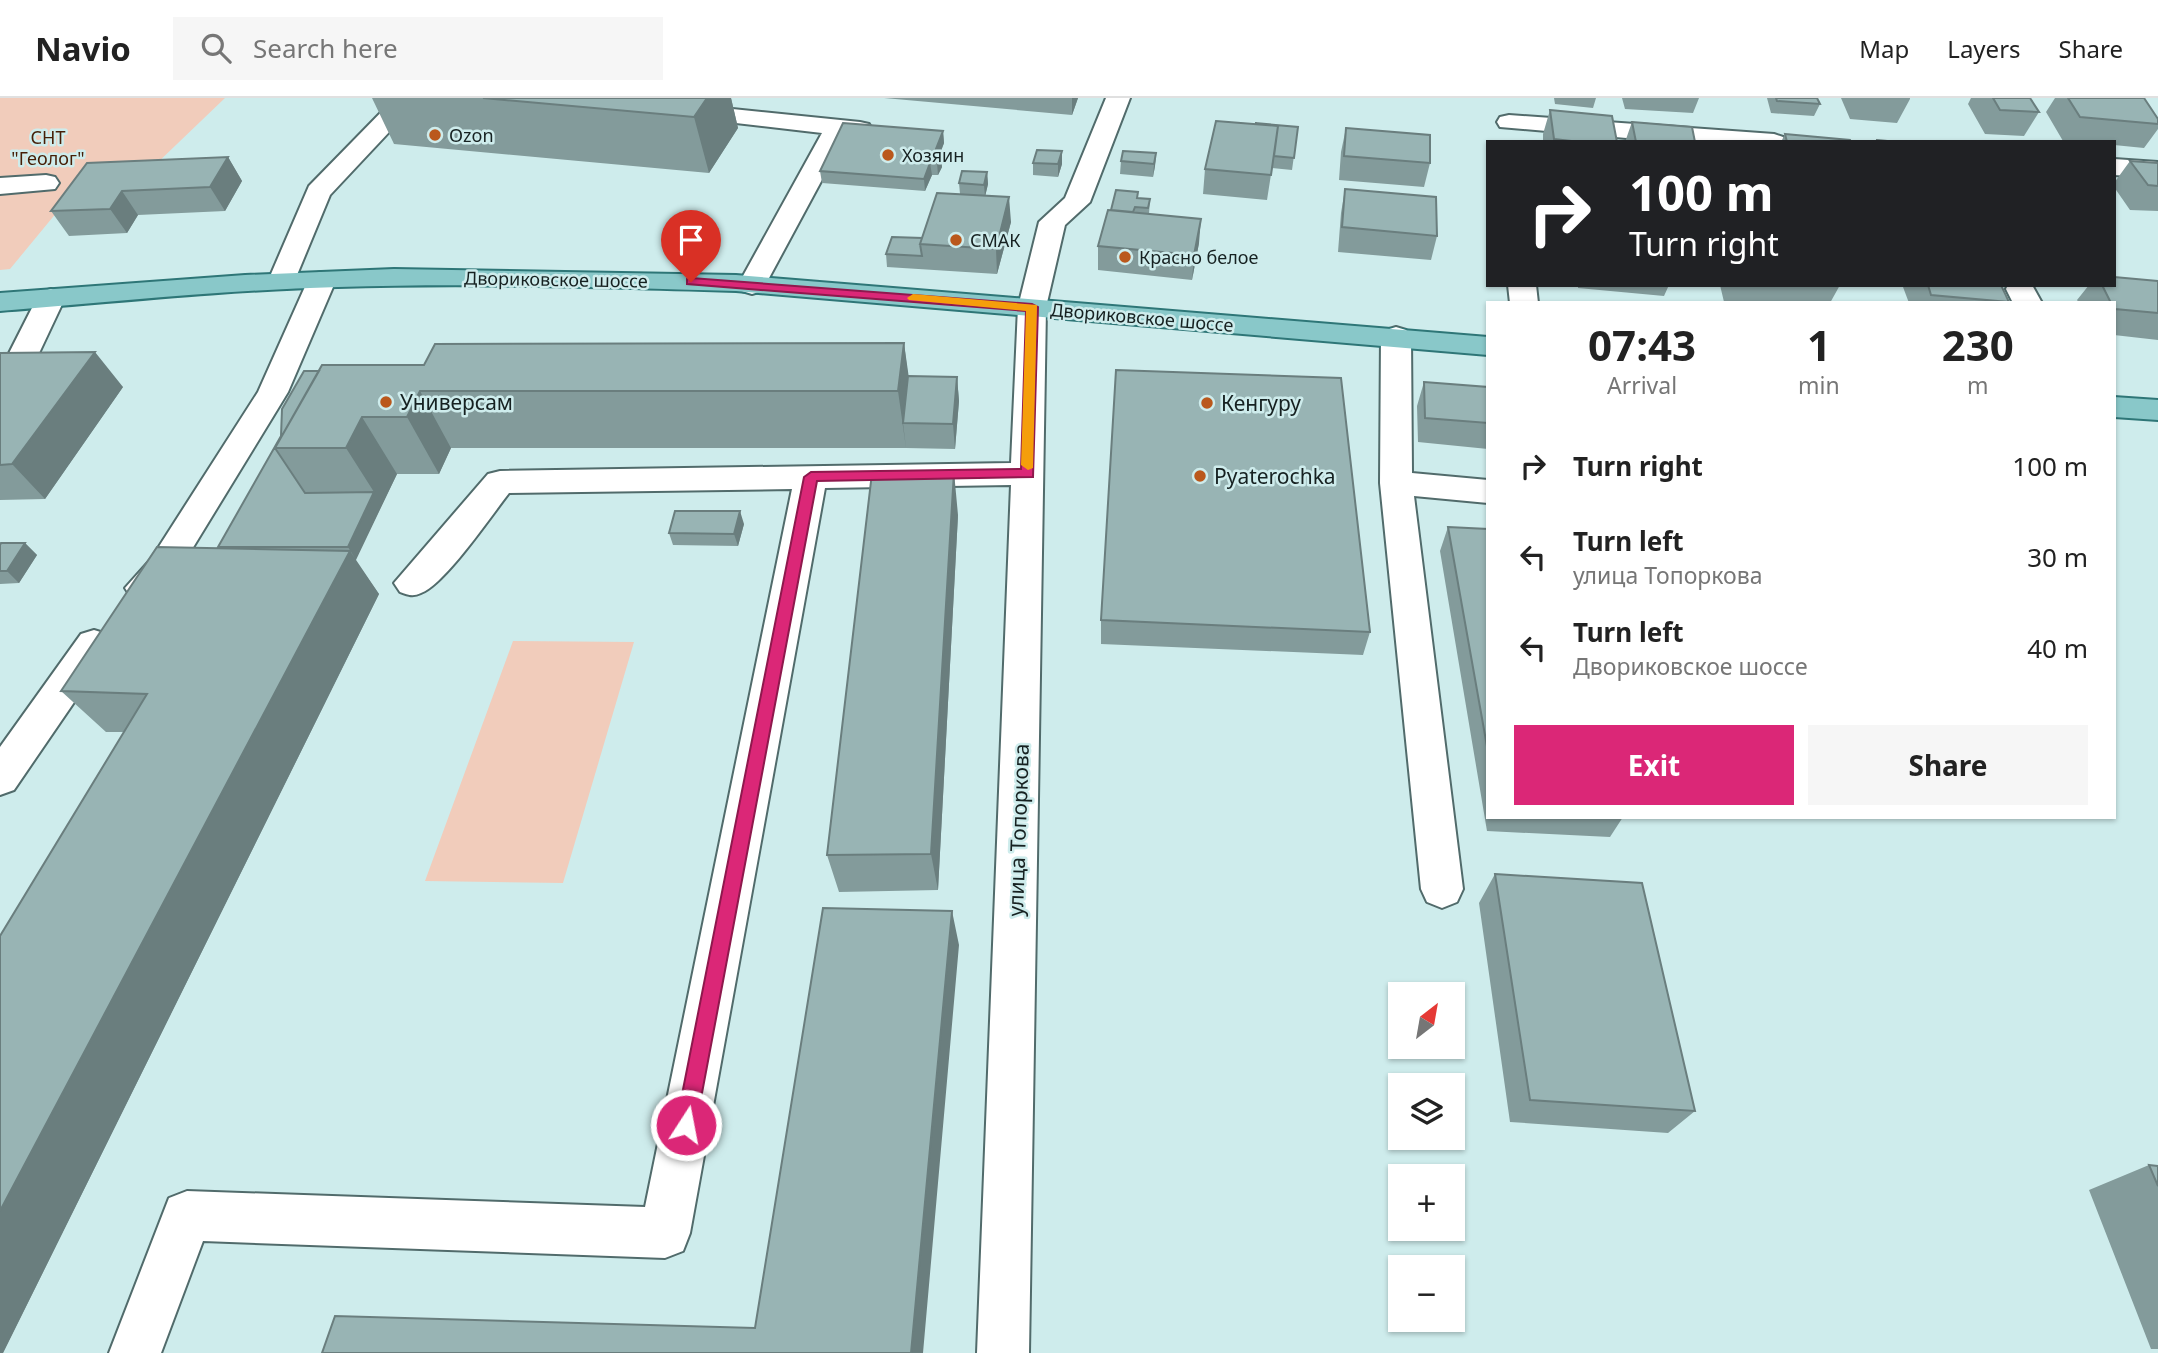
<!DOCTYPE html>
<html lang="en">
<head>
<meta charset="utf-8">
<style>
  :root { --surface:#fff; --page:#f6f6f6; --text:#222; --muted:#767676; --line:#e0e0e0; --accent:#db2777 }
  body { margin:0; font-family:"Noto Sans",sans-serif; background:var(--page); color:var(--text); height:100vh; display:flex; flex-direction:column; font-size:26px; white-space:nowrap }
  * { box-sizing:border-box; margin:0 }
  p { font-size:23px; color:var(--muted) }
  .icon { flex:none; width:38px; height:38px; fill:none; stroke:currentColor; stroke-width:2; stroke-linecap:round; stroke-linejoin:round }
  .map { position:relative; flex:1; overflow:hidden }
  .sheet { position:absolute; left:1486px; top:203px; width:630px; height:518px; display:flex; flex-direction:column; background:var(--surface); border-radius:0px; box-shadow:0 2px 5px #0004 }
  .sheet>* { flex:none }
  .top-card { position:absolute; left:1486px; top:42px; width:630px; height:147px; border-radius:0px; box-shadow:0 2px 5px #0004; background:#202124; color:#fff; overflow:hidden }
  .needle { width:46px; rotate:31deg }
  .fabs { position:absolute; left:1388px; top:884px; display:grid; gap:14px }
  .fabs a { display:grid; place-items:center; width:77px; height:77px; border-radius:0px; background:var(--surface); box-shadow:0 2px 5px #0004; font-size:35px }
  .pin { position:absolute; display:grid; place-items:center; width:60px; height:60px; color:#fff; margin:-72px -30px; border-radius:50% 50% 50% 0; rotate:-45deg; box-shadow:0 0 7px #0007 }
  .pin .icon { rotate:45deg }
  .me { position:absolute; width:77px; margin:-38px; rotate:11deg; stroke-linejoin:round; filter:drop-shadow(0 0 5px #0008) }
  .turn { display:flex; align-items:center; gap:24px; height:147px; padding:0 28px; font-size:32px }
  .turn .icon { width:91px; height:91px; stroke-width:2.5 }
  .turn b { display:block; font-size:49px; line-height:60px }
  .eta { display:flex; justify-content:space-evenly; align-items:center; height:119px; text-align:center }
  .eta b { font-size:42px; font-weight:700; line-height:49px }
  .cta { display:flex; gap:14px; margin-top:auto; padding:14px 28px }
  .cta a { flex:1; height:80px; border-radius:0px; background:var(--accent); color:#fff; font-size:28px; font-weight:700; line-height:80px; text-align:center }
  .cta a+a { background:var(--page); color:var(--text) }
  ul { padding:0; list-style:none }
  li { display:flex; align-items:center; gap:21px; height:91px; padding:0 28px }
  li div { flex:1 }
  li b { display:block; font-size:26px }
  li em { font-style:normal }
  header { display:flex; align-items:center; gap:42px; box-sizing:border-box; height:98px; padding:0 35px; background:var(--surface); border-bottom:2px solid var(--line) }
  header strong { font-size:33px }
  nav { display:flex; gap:38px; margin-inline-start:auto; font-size:24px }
  .search { width:490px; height:63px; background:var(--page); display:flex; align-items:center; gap:18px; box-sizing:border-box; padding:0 24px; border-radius:0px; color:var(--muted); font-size:26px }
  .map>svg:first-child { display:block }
  .green { fill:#f1ccbb }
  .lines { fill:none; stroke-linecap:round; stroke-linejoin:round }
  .minor-casing { stroke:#516b6b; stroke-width:4 }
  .major-casing { stroke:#2e7677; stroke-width:4 }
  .minor { fill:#fff; fill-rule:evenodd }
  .major { fill:#89c8c9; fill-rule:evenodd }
  .wall { fill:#839b9b }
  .shaded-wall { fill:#6a7e7e }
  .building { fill:#98b4b4; stroke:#6a7e7e; stroke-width:2 }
  .route { fill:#db2777; stroke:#8e194d; stroke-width:2 }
  .slow { fill:#f59e0b }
  .poi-dot { fill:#ba581c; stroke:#ceecec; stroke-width:2.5 }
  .labels { text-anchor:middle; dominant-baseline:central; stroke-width:5; stroke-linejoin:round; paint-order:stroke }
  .far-poi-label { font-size:18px; fill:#162121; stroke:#ceecec; text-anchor:start }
  .far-park-label { font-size:18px; fill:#461e06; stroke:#ceecec }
  .far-street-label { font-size:18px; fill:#162121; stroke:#ceecec }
  .poi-label { font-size:21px; fill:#162121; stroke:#ceecec; text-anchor:start }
  .street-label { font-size:21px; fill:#162121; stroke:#ceecec }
</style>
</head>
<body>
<header>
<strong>Navio</strong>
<div class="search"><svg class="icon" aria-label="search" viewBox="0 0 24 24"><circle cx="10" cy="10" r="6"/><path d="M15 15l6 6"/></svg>Search here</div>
<nav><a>Map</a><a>Layers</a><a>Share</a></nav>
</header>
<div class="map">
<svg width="2158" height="1255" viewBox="0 0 2158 1255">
  <rect width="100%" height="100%" fill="#ceecec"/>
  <!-- green -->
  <path class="green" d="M0,0H225L153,69L81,85L10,171L0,172Z
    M513,543L634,544L563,785L425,783Z"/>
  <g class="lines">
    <defs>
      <path id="minor" d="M395,0H421L330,97L292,189L282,191L272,189L268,183L309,88Z
        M1106,0H1130L1090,104L1065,127L1046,209L1029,1255H977L1011,387L825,390L690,1135L683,1153L665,1160L203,1143L161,1255H109L169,1100L187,1093L645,1109L792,391L509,395C491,418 445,486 421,495C413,499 408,497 400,494L394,485L488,376L500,373L1011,365L1018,209L1039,124L1065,100Z
        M684,6L860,24L869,26L872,31L869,36L846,37L762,193L752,196L742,193L738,187L822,35L675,18L672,13L675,8Z
        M1509,17L1774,36L1783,39L1786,44H1672L1500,29L1497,24L1500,19Z
        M2114,61L2158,64V80L2114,77Z
        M46,77L55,79L59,85L55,91L0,96V80Z
        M322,174L332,176L336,182L288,294L175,479C161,494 152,506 131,499L125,490L151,461L258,294L308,182L312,176Z
        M1508,187H1536L1538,205H1510Z
        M2008,187H2032L2042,205H2013L2006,191Z
        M51,191L61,194L65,200L16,304L11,311L0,314V273L37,200L41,194Z
        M1396,229L1406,232L1411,238L1412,375L1488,382V405L1414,398L1463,791L1457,804L1442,810L1427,804L1421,791L1380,385L1381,238L1386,232Z
        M94,532L107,536L112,546L107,556L14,692L0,697V649L81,536Z"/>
      <path id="major" d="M394,171L736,177L1488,239V257L736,193C604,189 471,185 338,189C225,192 113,204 0,213V195L245,177Z
        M2114,299L2158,302V322L2114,319Z"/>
    </defs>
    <!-- minor casing -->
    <use href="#minor" class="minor-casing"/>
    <!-- major casing -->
    <use href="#major" class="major-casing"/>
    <!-- minor -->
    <use href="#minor" class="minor"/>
    <!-- major -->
    <use href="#major" class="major"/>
  </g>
  <!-- wall -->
  <path class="wall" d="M372,0H731L738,30L709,75L394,46Z
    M884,0H1078L1072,17Z
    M1554,0H1596L1593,10L1555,6Z
    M1622,0H1699L1693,15L1625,11Z
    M1767,0H1817L1820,6L1814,18L1771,15Z
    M1841,0H1910V1L1897,25L1850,21Z
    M1971,0H2030L2039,14L2024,38L1985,36L1968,6Z
    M2055,0H2144L2158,21V31L2144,50L2114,47V44L2063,43L2046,14Z
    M1550,12L1617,44H1543V36Z
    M1632,24L1695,44H1625Z
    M1298,29L1292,72L1272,70L1267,102L1203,96L1205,71Z
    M1346,30L1430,65L1424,89L1339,82L1341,54Z
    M943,33L944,45L940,56L942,69L938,77H932L925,93L822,85L820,73Z
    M1785,36L1851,44H1781Z
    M1062,53V66L1058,79L1033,77V65Z
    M1156,55L1155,68L1153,79L1120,76L1121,63Z
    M228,59L242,83L225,113L138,117L127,135L69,138L51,113Z
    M2130,63L2158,65V113L2130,112L2114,89V85Z
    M987,74L988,86L985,98L1011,124L997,176L887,169L886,156L922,140L960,96L959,85Z
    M1345,91L1437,138L1431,162L1338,154L1341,115Z
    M1138,100L1150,101L1149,116L1199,145L1192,182L1098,172V148L1111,112Z
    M2158,183V242L2114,237V205H2079L2077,202L2089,187H2114Z
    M1578,187H1669L1664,198L1578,190Z
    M1720,187H1840L1830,205H1737L1724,204Z
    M1905,187H2001L2009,204L1909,205L1903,189Z
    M904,245L908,278L957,279L959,303L955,351L906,350H451L439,376H397L355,462L379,496L3,1255H0L124,634H106L61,593L219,450L319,273L424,267Z
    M0,255L123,289L45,401L0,402Z
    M1424,284L1488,289V351L1418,344L1417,308Z
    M958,417L938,792L839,794L827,757Z
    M744,426L738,448L673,447L669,435Z
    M1448,429L1488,431V719H1623L1610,739L1487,733L1440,453Z
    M25,445L37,457L19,485L0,486V447Z
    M1101,522L1370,534L1363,557L1101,546Z
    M1495,776L1695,1013L1668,1035L1510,1024L1479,805Z
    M2149,1067L2158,1068V1251H2151L2089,1092Z"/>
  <!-- shaded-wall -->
  <path class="shaded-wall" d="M707,0H731L738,30L709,75L694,19Z
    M1072,0H1078L1072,17Z
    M943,33L944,45L936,65L934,56Z
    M1062,53V66L1058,79V66Z
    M1156,55L1155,68L1153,79L1154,66Z
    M940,56L942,69L938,77L937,65Z
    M228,59L242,83L225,113L210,89Z
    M930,65L932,77L925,93L924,81Z
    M987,74L988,86L985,99L984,87Z
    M122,93L138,117L127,135L110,111Z
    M1009,99L1011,124L997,176L996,151Z
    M1201,121L1199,145L1192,182L1194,157Z
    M904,245L912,302L903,325L906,350L898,293Z
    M95,254L123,289L45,401L12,366Z
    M957,279L959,303L955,351L953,326Z
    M420,293L451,350L439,376L407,319Z
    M362,319L397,376L356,462L348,449L374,394L346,350Z
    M954,374L958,417L938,792L931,756Z
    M740,413L744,426L738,448L734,436Z
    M25,445L37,457L19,485L7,473Z
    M350,453L379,496L3,1255H0V1113Z
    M952,813L959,847L923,1255H911Z"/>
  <!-- building -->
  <path class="building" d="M483,0H707L694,19Z
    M1776,0H1817L1820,6L1777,3Z
    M1993,0H2030L2039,14L2000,12Z
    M2068,0H2144L2158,21V26L2080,19Z
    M1550,12L1612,18L1617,44H1580L1554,41Z
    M1216,23L1278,28L1271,77L1205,71Z
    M1632,24L1692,29L1695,44H1636Z
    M843,25L943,33L934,56H940L937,65H930L924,81L820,73Z
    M1255,25L1298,29L1294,60L1274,58L1278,28Z
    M1346,30L1430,37V65L1344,58Z
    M1785,36L1850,42L1851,44H1787Z
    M1877,42L1898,44H1877Z
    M1037,52L1062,53L1058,66L1033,65Z
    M1123,53L1156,55L1154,66L1121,63Z
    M228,59L210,89L122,93L110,111L51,113L87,65Z
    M2130,63L2158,65V88L2148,87Z
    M962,73L987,74L984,87L959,85Z
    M1345,91L1436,99L1437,138L1342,129Z
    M1116,92L1138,94L1137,100L1150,101L1148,110L1135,109L1133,114L1111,112Z
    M937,95L1009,99L996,151L920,146Z
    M1108,112L1201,121L1194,157L1098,148Z
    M892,139L922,140L920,146L922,158L886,156Z
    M2114,179L2158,183V215L2115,211L2114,205H2111L2102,187H2114Z
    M1928,187H2001L2009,204L1931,197Z
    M904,245L898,293H420L407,319H362L346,350H275L322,267H424L435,246Z
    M95,254L12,366L0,367V255Z
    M1116,272L1341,280L1370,534L1101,522Z
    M304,273H319L275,350L305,395L374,394L348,449H218L281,338L282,311Z
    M908,278L957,279L953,326L903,325Z
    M1424,284L1488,289V325L1425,320Z
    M954,374L931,756L827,757L872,375Z
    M675,413H740L734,436L669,435Z
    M1448,429L1488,431V654Z
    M1,445H25L7,473H0V447Z
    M157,449L350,453L0,1113V838L147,596L61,593Z
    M1495,776L1642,785L1695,1013L1530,1002Z
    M823,810L952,813L911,1255H322L335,1218L755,1230Z
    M2149,1067L2158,1068V1088Z"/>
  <!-- route -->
  <path class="route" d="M691,180L1032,206L1038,209L1033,379L817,383L696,1027L693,1034L686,1037L679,1034L676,1027L804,379L811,374L1021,371L1026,213L687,186V181Z"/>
  <!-- slow -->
  <path class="slow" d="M913,196L1037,207L1033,370L1028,372L1021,367L1026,213L909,202L907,200Z"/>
  <!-- markers -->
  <g class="poi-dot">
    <circle cx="435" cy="37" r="7"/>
    <circle cx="888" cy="57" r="7"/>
    <circle cx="956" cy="142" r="7"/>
    <circle cx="1125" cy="159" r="7"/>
    <circle cx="386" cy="304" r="7"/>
    <circle cx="1207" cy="305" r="7"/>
    <circle cx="1200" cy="378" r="7"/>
  </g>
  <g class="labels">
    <!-- far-poi labels -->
    <g class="far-poi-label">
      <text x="449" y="37">Ozon</text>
      <text x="902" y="57">Хозяин</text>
      <text x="970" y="142">СМАК</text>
      <text x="1139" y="159">Красно белое</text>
    </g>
    <!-- far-park labels -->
    <g class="far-park-label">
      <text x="48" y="39">СНТ<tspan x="48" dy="21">"Геолог"</tspan></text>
    </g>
    <!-- far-street labels -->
    <g class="far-street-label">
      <text transform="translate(556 181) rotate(1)">Двориковское шоссе</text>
      <text transform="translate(1142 219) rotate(5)">Двориковское шоссе</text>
    </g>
    <!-- poi labels -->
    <g class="poi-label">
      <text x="400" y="304">Универсам</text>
      <text x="1221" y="305">Кенгуру</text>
      <text x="1214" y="378">Pyaterochka</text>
    </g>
    <!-- street labels -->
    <g class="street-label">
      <text transform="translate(1018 732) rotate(-88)">улица Топоркова</text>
    </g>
  </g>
</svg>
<div class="fabs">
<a><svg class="needle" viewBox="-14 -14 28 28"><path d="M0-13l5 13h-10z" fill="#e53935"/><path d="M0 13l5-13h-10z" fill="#767676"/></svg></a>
<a><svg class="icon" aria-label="layers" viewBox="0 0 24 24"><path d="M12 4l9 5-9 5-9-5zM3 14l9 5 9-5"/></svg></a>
<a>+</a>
<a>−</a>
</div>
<div class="pin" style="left:691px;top:184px;background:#d93025"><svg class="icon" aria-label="arrive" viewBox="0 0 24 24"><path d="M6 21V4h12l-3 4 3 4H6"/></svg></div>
<svg class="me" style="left:686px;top:1027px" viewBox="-20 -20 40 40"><circle r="17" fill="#db2777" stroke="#fff" stroke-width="3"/><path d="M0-11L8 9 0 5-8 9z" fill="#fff"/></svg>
<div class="top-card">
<div class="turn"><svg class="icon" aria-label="right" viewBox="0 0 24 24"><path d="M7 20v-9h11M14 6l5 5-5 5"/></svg><div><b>100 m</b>Turn right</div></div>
</div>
<section class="sheet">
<div class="eta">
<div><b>07:43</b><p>Arrival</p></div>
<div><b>1</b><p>min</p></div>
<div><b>230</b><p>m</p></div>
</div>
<ul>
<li><svg class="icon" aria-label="right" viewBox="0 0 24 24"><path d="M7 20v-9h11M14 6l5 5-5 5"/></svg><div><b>Turn right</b></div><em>100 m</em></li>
<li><svg class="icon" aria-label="left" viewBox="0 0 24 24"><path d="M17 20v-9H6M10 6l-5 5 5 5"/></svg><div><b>Turn left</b><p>улица Топоркова</p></div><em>30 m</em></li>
<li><svg class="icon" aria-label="left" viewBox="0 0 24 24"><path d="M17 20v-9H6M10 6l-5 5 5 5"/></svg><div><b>Turn left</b><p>Двориковское шоссе</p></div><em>40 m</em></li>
</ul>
<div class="cta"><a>Exit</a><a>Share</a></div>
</section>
</div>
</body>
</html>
